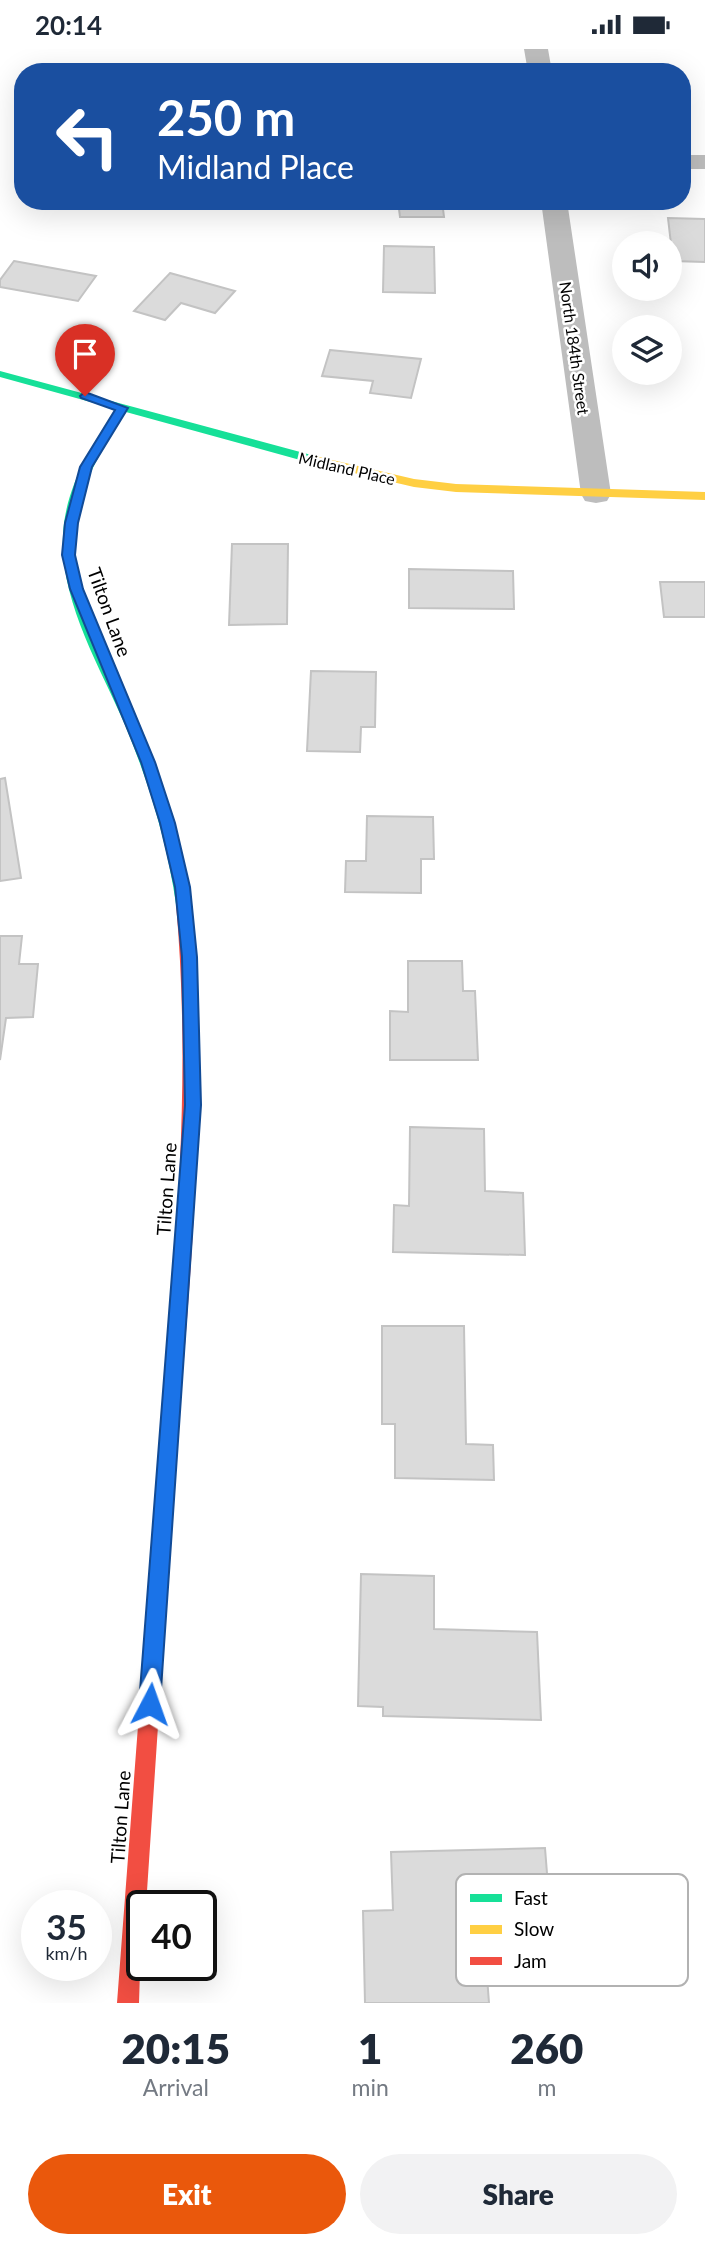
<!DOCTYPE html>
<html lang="en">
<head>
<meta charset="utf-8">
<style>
  :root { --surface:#fff; --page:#f2f2f3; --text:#1f2937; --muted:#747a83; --accent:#ea580c }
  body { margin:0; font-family:Lato,sans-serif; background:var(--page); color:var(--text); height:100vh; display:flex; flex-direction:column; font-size:26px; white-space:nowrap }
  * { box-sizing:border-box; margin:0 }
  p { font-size:23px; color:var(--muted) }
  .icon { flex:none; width:38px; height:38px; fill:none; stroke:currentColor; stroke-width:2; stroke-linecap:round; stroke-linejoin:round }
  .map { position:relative; height:1954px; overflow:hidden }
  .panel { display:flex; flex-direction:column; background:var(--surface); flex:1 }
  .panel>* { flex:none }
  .top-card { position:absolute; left:14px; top:14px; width:677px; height:147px; border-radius:28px; box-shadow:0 7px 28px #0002; background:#1a4fa0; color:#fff; overflow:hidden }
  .fabs { position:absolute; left:612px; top:182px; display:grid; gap:14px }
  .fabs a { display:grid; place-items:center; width:70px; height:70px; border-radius:50%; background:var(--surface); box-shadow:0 7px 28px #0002; font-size:35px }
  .speed { position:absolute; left:21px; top:1841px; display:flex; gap:14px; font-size:35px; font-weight:700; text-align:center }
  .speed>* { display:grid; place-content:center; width:91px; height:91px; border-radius:50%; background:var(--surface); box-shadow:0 7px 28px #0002; line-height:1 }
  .speed small { font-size:18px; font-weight:400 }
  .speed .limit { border:4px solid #111; border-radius:10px; background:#fff; color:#111 }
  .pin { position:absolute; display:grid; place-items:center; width:60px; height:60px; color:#fff; margin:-72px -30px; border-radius:50% 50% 50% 0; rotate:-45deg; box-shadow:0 0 7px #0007 }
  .pin .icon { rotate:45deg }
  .me { position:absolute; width:77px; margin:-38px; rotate:4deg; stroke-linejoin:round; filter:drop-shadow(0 0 5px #0008) }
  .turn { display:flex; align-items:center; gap:24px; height:147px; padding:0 28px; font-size:32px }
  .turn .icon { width:91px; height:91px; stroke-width:2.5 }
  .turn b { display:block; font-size:49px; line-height:60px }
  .eta { display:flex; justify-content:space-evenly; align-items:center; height:119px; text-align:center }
  .eta b { font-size:42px; font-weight:800; line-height:49px }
  .primary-button { display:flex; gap:14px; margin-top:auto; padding:14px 28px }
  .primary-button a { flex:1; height:80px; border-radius:42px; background:var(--accent); color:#fff; font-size:28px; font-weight:800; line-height:80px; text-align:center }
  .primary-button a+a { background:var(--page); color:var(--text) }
  .status { display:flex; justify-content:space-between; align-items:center; height:49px; padding:0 35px; background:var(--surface); direction:ltr }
  .status svg { height:19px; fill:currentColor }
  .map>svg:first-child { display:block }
  .building { fill:#dbdbdb; stroke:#c3c3c3; stroke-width:2 }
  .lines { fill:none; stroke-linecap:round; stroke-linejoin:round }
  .street { fill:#bdbdbd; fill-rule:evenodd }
  .fast { fill:#16e098; fill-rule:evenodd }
  .slow { fill:#ffcf43; fill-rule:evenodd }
  .jam { fill:#f24e42; fill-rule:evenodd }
  .route { fill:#1a73e8; stroke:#114b97; stroke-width:2 }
  .labels { text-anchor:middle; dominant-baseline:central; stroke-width:5; stroke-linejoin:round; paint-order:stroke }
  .far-street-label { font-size:16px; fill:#000; stroke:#fff }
  .street-label { font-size:19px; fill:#000; stroke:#fff }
  .key { fill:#fff; stroke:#b2b2b2; stroke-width:2 }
  .key-label { font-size:19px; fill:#000 }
</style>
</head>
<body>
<div class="status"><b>20:14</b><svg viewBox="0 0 49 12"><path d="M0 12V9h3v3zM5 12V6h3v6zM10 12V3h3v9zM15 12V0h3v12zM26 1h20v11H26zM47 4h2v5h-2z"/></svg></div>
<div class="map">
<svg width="705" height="1954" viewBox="0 0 705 1954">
  <rect width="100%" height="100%" fill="#fff"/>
  <!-- building -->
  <path class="building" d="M398,152H442L444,168H400Z
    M668,169L705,170V213L673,212Z
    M384,197L434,198L435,244L383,243Z
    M14,212L96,227L78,252L0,238V231Z
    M170,224L235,242L215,264L181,254L165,271L134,262Z
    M330,301L421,310L411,349L370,344L373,332L322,327Z
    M232,495H288L287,575L229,576Z
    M409,520L513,522L514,560L409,559Z
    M660,533H705V568H664Z
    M311,622L376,623L375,678H361L360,703L307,702Z
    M5,729L21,829L0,832V730Z
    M367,767L433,768L434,810H421V844L345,843L346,812H366Z
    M0,887H22L19,915H38L33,968L6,969L0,1011Z
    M408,912H462L463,942H475L478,1011H390V962L408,963Z
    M410,1078L484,1080L485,1142L523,1144L525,1206L393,1203L394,1156L409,1157Z
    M382,1277H464L466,1395L493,1396L494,1431L395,1429V1375H382Z
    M361,1525L434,1527V1580L537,1583L541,1671L383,1667V1658L358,1657Z
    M545,1799L554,1913L486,1914L489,1954H365L363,1862L393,1861L391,1803Z"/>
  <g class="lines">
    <!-- street -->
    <path class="street" d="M524,0H548L552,23H528Z
      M682,106H705V120H682Z
      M541,152H567L611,445L607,452L596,454L585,452L581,445Z"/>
    <!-- fast -->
    <path class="fast" d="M0,322L315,407L317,410L311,414L126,363C102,400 77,439 75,485C72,552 113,616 139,676C163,734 182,793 190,855L188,859H178L176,855C167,793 149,734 125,676C100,617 60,553 63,486C65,439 91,398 116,360L0,328Z"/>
    <!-- slow -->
    <path class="slow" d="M311,406L414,430L456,435L705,443V451L456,443L414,438L307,413L305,410Z
      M169,1377L176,1380L178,1386L158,1677L155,1684L148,1687L141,1684L138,1677L160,1386L162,1380Z"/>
    <!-- jam -->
    <path class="jam" d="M183,849L190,855C208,1036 192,1206 178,1386L176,1392L169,1395L162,1392L160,1386C175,1206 192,1036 176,855Z
      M148,1667L155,1670L158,1677L146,1857H142L139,1954H117L138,1677L141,1670Z"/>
  </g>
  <!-- route -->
  <path class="route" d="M85,343L128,359L92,418L78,474L75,506L83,540L155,713L175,774L190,838L197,908L201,1056L160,1655L157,1662L150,1665L142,1662L139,1655L185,1056L182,908L175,838L160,774L141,713L70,540L62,506L65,474L80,418L115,361L81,349L80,347Z"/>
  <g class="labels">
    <!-- far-street labels -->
    <g class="far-street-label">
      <text transform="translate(575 299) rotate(82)">North 184th Street</text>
      <text transform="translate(347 419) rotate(13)">Midland Place</text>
    </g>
    <!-- street labels -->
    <g class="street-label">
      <text transform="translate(110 563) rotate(70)">Tilton Lane</text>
      <text transform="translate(166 1140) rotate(-86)">Tilton Lane</text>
      <text transform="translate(120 1768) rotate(-86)">Tilton Lane</text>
    </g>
  </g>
  <!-- legend -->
  <rect x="456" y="1825" width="232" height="112" rx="10" class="key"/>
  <rect x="470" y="1845" width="32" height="8" fill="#16e098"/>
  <rect x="470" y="1876" width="32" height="9" fill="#ffcf43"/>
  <rect x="470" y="1908" width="32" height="8" fill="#f24e42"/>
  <g class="key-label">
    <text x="514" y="1856">Fast</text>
    <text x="514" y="1887">Slow</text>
    <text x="514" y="1919">Jam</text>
  </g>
</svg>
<div class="fabs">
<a><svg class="icon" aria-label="sound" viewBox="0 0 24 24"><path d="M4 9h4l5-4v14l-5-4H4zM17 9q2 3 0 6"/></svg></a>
<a><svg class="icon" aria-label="layers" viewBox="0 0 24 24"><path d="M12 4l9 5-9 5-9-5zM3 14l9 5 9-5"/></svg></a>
</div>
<div class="speed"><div>35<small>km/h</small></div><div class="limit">40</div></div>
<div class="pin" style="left:85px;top:347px;background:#d93025"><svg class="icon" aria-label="arrive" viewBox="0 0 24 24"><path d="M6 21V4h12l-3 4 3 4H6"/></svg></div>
<svg class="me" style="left:150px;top:1655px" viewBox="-20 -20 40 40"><path d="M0-17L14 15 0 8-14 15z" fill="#1a73e8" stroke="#fff" stroke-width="4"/></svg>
<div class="top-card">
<div class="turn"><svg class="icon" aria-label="left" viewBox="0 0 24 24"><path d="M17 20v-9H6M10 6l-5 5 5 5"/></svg><div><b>250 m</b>Midland Place</div></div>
</div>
</div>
<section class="panel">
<div class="eta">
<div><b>20:15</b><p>Arrival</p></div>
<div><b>1</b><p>min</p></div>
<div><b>260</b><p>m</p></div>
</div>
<div class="primary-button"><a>Exit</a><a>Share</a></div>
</section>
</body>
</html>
